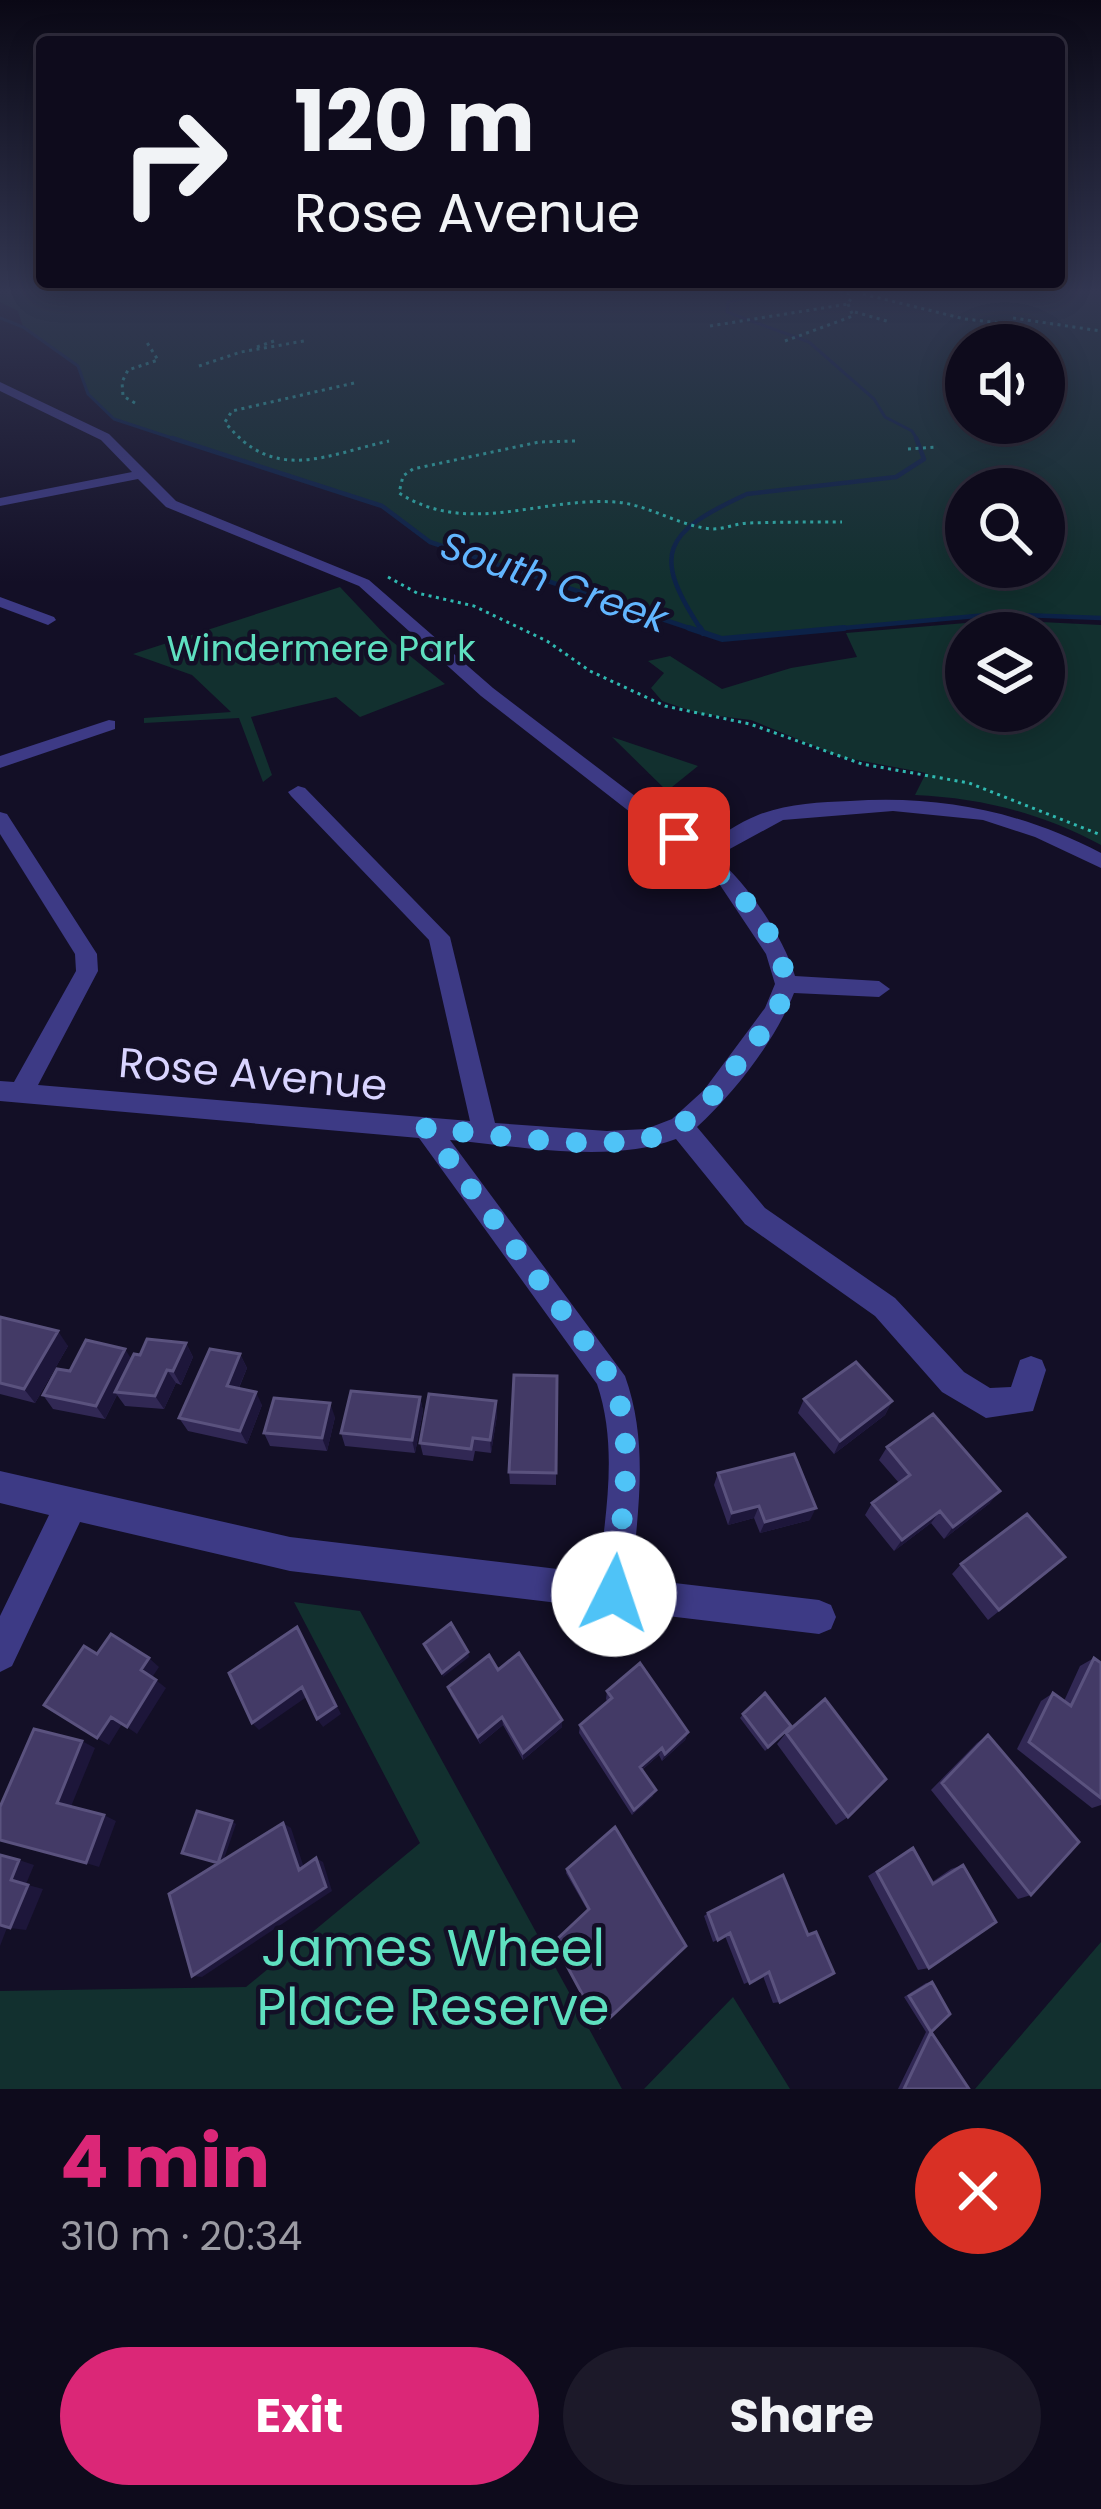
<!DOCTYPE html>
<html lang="en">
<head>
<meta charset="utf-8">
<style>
  :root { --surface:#0e0b1c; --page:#1c1929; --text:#f1f3f6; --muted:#9b9ba3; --line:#2e2b3b; --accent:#db2777 }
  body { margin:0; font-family:Poppins,sans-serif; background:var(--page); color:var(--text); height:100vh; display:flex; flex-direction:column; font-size:45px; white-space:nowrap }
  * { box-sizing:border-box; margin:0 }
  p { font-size:39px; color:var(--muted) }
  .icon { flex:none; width:66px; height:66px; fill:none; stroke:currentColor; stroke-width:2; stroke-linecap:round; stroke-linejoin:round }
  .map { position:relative; height:2089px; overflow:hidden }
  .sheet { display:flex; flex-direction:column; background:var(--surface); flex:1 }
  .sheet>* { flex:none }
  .hud { position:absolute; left:36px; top:36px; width:1029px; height:252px; border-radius:12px; box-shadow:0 6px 30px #0003,0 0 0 3px var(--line); background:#0e0b1c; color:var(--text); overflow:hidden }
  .buttons { position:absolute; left:945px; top:324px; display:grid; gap:24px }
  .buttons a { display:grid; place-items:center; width:120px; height:120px; border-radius:50%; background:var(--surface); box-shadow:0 6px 30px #0003,0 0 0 3px var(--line); font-size:60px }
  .pin { position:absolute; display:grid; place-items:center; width:102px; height:102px; color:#fff; margin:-51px; border-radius:24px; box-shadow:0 6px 18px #0006 }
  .me { position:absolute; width:132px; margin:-66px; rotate:4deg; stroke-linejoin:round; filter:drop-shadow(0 0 9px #0008) }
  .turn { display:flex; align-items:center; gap:42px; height:252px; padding:0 60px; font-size:54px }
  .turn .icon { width:156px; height:156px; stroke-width:2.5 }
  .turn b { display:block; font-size:84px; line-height:102px }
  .round { display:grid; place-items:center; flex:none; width:126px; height:126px; border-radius:63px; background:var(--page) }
  .summary { display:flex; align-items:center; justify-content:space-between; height:204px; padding:0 60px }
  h1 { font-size:72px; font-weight:700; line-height:90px; color:var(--accent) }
  .primary-button { display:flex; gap:24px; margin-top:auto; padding:24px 60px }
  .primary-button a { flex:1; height:138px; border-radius:72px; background:var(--accent); color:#fff; font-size:48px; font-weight:700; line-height:138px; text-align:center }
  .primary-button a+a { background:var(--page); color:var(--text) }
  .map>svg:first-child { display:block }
  .green { fill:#12302f; fill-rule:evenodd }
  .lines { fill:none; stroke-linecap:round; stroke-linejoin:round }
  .stream-far2 { stroke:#0c2248; stroke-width:3 }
  .stream-far1 { stroke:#0c2248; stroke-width:4.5 }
  .stream { stroke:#0c2248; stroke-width:6 }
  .path { stroke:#2fb8b0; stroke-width:3; stroke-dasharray:3 4.5; stroke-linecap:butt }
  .street { fill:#3d3a85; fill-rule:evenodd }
  .wall { fill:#312854 }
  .shaded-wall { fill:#1d163a }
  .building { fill:#433a66; stroke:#5a527e; stroke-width:3 }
  .route { stroke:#4fc3f7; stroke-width:21; stroke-dasharray:0 37.8 }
  .labels { text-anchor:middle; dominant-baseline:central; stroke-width:9; stroke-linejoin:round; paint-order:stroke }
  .far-park-label { font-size:36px; fill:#5fe0c0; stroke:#130f26 }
  .far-water-label { font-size:39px; font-style:italic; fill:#62b6ff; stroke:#130f26 }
  .street-label { font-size:42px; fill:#d9d4ff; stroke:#130f26 }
  .near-park-label { font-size:51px; fill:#5fe0c0; stroke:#130f26 }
</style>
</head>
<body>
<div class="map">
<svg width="1101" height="2089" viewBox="0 0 1101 2089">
  <rect width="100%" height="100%" fill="#130f26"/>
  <!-- green -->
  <path class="green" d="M21,290H1101V618L998,614L722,639L430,542L381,506L114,419L88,394L78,366L23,327L18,311L0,302V295ZM966,345H1044V423H966ZM966,489H1044V567H966Z
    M340,587L389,639L445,684L360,717L336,697L251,717L272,775L263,782L239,718L144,723V718L231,712L192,675L133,654Z
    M1002,620L1101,625V845C1041,813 982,798 915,795L926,773L841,757L751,720L701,714L662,701L651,688L664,673L648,661L670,656L722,689L791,668L857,657L846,633ZM966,633H1044V711H966Z
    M612,737L698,766L667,791Z
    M294,1602L360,1611L622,2089H0V1991L246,1987L420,1843Z
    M1101,1942V2089H975Z
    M733,1997L790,2089H644Z"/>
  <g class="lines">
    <!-- stream-far2 -->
    <path class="stream-far2" d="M766,290L769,293L728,302L727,312L809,342L874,399L885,417L912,431L918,441
      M0,318L23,327L78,366L88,394L114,419L181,441"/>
    <!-- stream-far1 -->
    <path class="stream-far1" d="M172,438L382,506L430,542L698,631
      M702,631C651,554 662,533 747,494L896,477L924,459L916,438
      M811,631L998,614L1101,618"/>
    <!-- stream -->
    <path class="stream" d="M689,628L722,639L844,628
      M700,628L703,633"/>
    <!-- path -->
    <path class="path" d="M832,290L850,294
      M863,294L965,319L1010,324
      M855,312L890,322
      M1013,318L1101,331
      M710,326L848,304L853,295
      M785,341L853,316L848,304
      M257,347L274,341
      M199,366L241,352L304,341
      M354,383L232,411L225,422C274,485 328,454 389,441
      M135,403L123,396L122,382L128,370L158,360L146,341
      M575,441L539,442L413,469L403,476L399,493C468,537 539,497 615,502C648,504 680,527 713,529C725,529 737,523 749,523C780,522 811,522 842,522
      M908,449L936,447
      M388,577L417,593L474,606L547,641L590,671L665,706L750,724L862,764L969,783L1101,835"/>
    <!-- street -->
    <path class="street" d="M0,382L109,434L176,501L369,580L493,688L702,847C720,836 738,823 758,815C787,804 819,802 850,801C940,795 1020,811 1101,853V868L1035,837L983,820L893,811L783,820L715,857C747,882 784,938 795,976L879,981L890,989L879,997L794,993C775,1041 735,1092 697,1127L765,1208L895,1298L964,1372L990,1388L1011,1387L1020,1360L1031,1356L1042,1360L1046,1370L1033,1411L986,1418L942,1392L875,1316L745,1224L676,1139C611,1164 519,1146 450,1140L625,1376C649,1443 638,1509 632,1578L819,1600L831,1605L836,1617L831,1629L819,1634L290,1571L80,1522L12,1666L0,1672V1616L49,1515L0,1503V1471L290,1537L599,1574C606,1510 618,1446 597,1384L419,1138L0,1101V1081L14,1082L76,971L75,954L0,834V812L7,814L97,954L98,971L38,1085L470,1121L429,940L291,796L288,792L298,786L305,788L450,937L495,1123L607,1131L646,1129L672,1119L704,1090L765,1008L775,984L766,954L716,879L481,696L359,586L166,507L138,479L0,506V498L132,472L101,440L0,391Z
      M0,597L54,617L56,620L48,625L0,607Z
      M109,720L115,721V729L0,768V756Z"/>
  </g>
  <!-- wall -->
  <path class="wall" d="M0,1317L68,1346L35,1403L0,1394Z
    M186,1343L193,1357L181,1385L176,1383L164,1409L125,1406L117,1395L105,1419L53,1409L43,1395L70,1371L131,1359L140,1355Z
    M240,1354L247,1368L239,1388L262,1405L247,1444L188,1431L179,1418Z
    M557,1376L556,1485L510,1484L509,1472Z
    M420,1397L423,1411L415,1453L345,1446L341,1433Z
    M804,1399L892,1401L885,1415L834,1454L798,1413Z
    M496,1401L497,1415L491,1453L475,1451L473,1461L423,1455L420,1443Z
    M335,1417L327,1451L270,1446L264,1433Z
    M887,1447L990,1503L944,1539L931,1523L894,1551L865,1515L872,1503L899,1483L879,1460Z
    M718,1473L810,1520L760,1533L754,1518L728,1525L714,1485Z
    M961,1564L1053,1568L988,1620L952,1574Z
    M1094,1658L1101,1663V1805L1092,1808L1017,1749L1041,1701L1053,1693L1064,1701L1080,1666Z
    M498,1670L562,1727L523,1760L503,1725L480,1744L451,1696L448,1687Z
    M607,1691L688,1732L685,1740L662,1761L659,1755L642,1770L653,1796L632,1815L579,1733L580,1725L607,1701L606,1699Z
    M743,1714L791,1726L765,1751L740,1718Z
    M786,1733L848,1817L836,1825L777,1744Z
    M988,1735L1031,1895L1018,1899L931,1790L977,1743Z
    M615,1827L600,2027L554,1942L588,1911L566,1873L567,1869Z
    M913,1848L932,1882L951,1869L963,1865L929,1968L918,1970L868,1876Z
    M708,1913L808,1934L816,1932L780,2002L773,2003L763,1976L744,1984L725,1936L713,1942L704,1916Z
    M932,1982L931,2032H926L904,1997L926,1983Z
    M926,2032H931L969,2089H898Z"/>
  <!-- shaded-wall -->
  <path class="shaded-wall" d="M58,1331L68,1346L35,1403L24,1389Z
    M186,1343L193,1357L181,1385L173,1371Z
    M125,1349L134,1363L115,1392L117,1395L105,1419L96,1406Z
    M240,1354L247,1368L234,1399L227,1386Z
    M167,1370L176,1383L164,1409L155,1396Z
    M256,1392L262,1405L247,1444L240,1431Z
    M420,1397L423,1411L415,1453L412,1440Z
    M496,1401L497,1415L491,1453L490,1440Z
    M892,1401L885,1415L834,1454L840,1441Z
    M330,1403L335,1417L327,1451L322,1438Z
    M1000,1491L990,1503L944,1539L953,1527Z
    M759,1506L754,1518L728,1525L732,1513Z
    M816,1508L810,1520L760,1533L765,1522Z
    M940,1511L931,1523L894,1551L902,1540Z
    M297,1627L341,1714L323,1727L317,1719Z
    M468,1652L469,1657L443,1677L442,1673Z
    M149,1658L159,1667L151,1679L141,1670Z
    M156,1680L166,1688L137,1734L127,1727Z
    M302,1687L308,1696L259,1730L252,1723Z
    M111,1717L122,1724L109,1745L97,1738Z
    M502,1717L503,1725L480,1744L478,1737Z
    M562,1720V1727L523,1760V1753Z
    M688,1732L685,1740L662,1761L665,1754Z
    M82,1741L95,1748L70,1809L57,1803Z
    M662,1748L659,1755L638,1773L640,1767Z
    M656,1790L653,1796L632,1815L634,1810Z
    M104,1815L116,1821L99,1867L86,1863Z
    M232,1821L236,1824L222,1865L218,1863Z
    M283,1823L291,1828L306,1874L299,1870Z
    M316,1858L323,1862L332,1891L202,1977L192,1976Z
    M19,1860L34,1865L26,1884L11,1880Z
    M28,1885L43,1889L26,1930L10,1928Z
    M0,1924L8,1925L0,1946Z"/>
  <!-- building -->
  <path class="building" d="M0,1317L58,1331L24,1389L0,1383Z
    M147,1339L186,1343L173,1371L167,1370L155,1396L115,1392L134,1354L140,1355Z
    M86,1340L125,1349L96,1406L43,1395L57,1369L70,1371Z
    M210,1349L240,1354L227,1386L256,1392L240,1431L179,1418Z
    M856,1362L892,1401L840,1441L804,1399Z
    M514,1375L557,1376L556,1473L509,1472Z
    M351,1391L420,1397L412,1440L341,1433Z
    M429,1394L496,1401L490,1440L473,1438L471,1449L420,1443Z
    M274,1398L330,1403L322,1438L264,1433Z
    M933,1414L1000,1491L953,1527L940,1511L902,1540L872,1503L910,1475L887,1447Z
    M794,1454L816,1508L765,1522L759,1506L732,1513L718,1473Z
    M1027,1514L1065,1557L999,1610L961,1564Z
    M451,1623L468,1652L442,1673L424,1644Z
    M297,1627L336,1706L317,1719L302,1687L252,1723L229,1673Z
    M111,1634L149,1658L141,1670L156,1680L127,1727L111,1717L97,1738L44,1705L84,1646L97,1654Z
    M519,1653L562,1720L523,1753L502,1717L478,1737L448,1687L489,1655L498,1670Z
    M1094,1658L1101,1663V1798L1029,1742L1053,1693L1071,1706Z
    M640,1663L688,1732L665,1754L662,1748L640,1767L656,1790L634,1810L580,1725L612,1698L607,1691Z
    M765,1693L791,1726L768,1747L743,1714Z
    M825,1699L886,1779L848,1817L786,1733Z
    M34,1729L82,1741L57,1803L104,1815L86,1863L0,1840V1807Z
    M988,1735L1079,1842L1031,1895L942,1783Z
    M197,1811L232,1821L218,1863L182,1853Z
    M283,1823L299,1870L316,1858L326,1887L192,1976L169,1894Z
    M615,1827L686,1946L600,2027L554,1942L589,1909L567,1869Z
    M913,1848L933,1884L963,1865L996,1922L929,1968L877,1872Z
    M0,1855L19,1860L11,1880L28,1885L10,1928L0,1925Z
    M783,1875L808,1935L816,1932L834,1973L780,2002L769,1972L750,1983L730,1933L718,1940L708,1913Z
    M932,1982L950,2014L931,2032L909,1996Z
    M931,2032L969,2089H904Z"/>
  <!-- sky -->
  <linearGradient id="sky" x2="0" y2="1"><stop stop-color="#0a0815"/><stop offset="0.5" stop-color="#333752"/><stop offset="1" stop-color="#333752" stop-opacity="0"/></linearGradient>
  <rect width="1101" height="583" fill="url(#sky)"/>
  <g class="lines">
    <!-- route -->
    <path class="route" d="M614,1594C619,1525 640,1441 610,1376L426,1128C489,1134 585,1150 645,1139C686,1131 712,1099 735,1067C750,1045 786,1010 785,982C784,929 715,868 679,838"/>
  </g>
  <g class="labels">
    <!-- far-park labels -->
    <g class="far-park-label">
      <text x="321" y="648">Windermere Park</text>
    </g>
    <!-- far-water labels -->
    <g class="far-water-label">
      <text transform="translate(554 582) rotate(19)">South Creek</text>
    </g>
    <!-- street labels -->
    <g class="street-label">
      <text transform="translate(253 1074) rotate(5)">Rose Avenue</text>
    </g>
    <!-- near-park labels -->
    <g class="near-park-label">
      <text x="433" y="1948">James Wheel<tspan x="433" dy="59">Place Reserve</tspan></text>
    </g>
  </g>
</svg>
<div class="buttons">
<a><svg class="icon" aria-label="sound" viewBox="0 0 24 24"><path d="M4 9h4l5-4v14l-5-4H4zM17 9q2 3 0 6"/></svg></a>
<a><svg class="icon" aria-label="search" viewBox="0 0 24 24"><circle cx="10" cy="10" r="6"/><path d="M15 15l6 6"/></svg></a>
<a><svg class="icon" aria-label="layers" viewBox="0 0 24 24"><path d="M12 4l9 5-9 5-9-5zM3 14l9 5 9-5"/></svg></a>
</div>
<div class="pin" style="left:679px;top:838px;background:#d93025"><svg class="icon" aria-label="arrive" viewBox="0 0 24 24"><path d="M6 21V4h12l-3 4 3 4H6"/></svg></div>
<svg class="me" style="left:614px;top:1594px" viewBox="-20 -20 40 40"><circle r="19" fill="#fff"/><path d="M0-13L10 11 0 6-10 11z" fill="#4fc3f7"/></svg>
<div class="hud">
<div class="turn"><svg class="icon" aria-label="right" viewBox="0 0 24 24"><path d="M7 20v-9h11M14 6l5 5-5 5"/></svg><div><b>120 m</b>Rose Avenue</div></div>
</div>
</div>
<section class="sheet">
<div class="summary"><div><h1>4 min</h1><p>310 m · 20:34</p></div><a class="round" style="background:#d93025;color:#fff"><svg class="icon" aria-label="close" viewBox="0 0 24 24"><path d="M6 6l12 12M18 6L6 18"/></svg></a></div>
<div class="primary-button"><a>Exit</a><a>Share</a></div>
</section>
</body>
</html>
